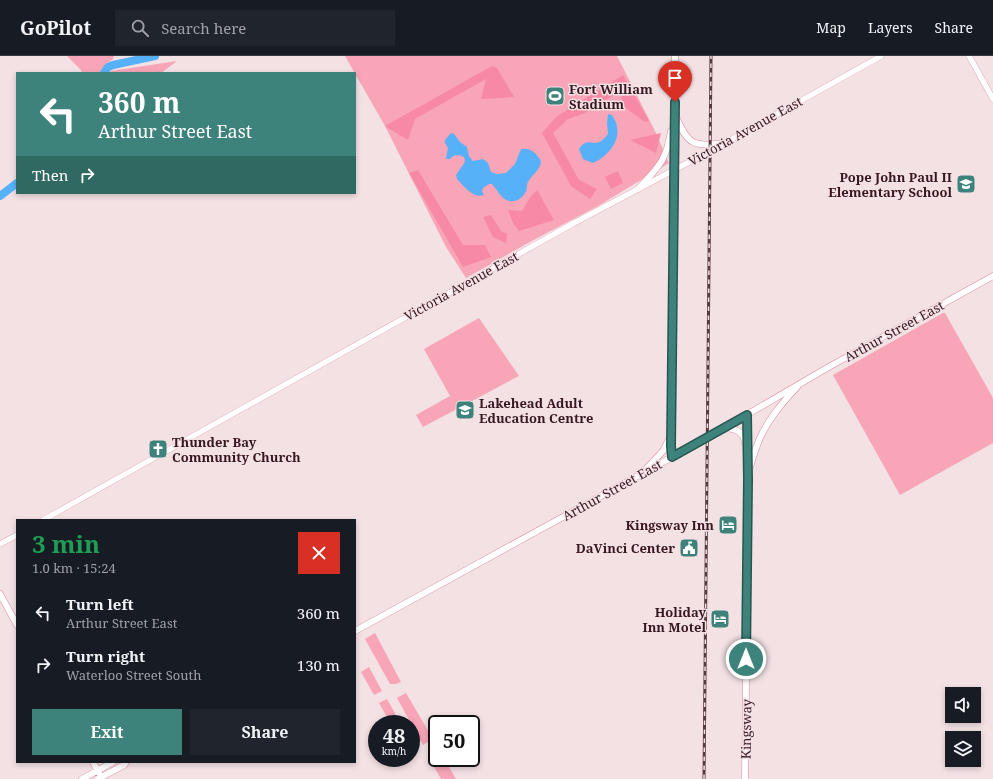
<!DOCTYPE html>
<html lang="en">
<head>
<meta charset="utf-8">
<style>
  :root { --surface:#171b24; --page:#20242c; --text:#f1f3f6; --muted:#9ea1a6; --line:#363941; --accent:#3d837b }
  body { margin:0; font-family:"Noto Serif",serif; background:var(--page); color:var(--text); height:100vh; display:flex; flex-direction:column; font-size:15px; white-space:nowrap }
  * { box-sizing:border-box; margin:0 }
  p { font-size:13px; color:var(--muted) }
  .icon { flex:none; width:22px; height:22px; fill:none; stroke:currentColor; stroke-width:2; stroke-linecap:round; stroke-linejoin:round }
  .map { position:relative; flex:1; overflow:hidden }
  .sheet { position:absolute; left:16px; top:463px; width:340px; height:244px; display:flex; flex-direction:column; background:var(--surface); border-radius:0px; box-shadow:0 2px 6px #0003 }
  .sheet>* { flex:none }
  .guide { position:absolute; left:16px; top:16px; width:340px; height:122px; border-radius:0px; box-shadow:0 2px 6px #0003; background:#3d837b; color:#fff; overflow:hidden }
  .controls { position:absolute; left:945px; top:631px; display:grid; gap:8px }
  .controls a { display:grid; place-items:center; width:36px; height:36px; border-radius:0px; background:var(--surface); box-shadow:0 2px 6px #0003; font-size:20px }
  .speed { position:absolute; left:368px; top:659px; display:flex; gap:8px; font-size:20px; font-weight:700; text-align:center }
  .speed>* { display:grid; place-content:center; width:52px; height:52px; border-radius:50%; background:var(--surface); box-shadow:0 2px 6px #0003; line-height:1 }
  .speed small { font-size:10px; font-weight:400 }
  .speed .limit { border:2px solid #111; border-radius:6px; background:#fff; color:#111 }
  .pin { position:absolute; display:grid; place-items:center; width:34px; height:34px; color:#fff; margin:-41px -17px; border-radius:50% 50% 50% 0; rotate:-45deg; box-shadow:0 0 4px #0007 }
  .pin .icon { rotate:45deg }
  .me { position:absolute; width:44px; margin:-22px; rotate:0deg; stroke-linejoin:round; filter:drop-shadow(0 0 3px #0008) }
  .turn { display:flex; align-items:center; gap:14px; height:84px; padding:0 16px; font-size:18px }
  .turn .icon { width:52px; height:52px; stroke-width:2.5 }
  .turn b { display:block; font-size:28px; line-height:34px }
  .then { display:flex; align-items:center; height:38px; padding:0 16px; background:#0003; gap:8px; font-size:15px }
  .round { display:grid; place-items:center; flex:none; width:42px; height:42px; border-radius:0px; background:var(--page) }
  .headline { display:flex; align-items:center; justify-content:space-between; height:68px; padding:0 16px }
  h1 { font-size:24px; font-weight:700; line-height:30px; color:#1e9e55 }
  .action { display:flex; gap:8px; margin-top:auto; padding:8px 16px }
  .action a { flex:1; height:46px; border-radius:0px; background:var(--accent); color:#fff; font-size:16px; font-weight:700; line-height:46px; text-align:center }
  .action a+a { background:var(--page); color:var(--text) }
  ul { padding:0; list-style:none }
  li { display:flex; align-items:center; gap:12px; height:52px; padding:0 16px }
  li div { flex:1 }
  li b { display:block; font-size:15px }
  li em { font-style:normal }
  header { display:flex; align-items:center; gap:24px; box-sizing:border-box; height:56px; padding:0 20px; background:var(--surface); border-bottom:1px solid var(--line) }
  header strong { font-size:19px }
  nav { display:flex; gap:22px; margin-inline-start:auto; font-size:14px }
  .search { width:280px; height:36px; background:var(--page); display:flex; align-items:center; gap:10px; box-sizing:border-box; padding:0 14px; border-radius:0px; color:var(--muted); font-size:15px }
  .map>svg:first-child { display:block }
  .green { fill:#f7a5b7 }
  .forest { fill:#f789a4 }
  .water { fill:#57b1f9 }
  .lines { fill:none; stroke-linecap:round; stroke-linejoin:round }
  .river { stroke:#57b1f9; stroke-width:8 }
  .tertiary-casing { stroke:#dc899c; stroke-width:6 }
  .secondary-casing { stroke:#dc899c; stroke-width:7 }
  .tertiary { stroke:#fff; stroke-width:5.5 }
  .secondary { stroke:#fff; stroke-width:6 }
  .rail-casing { stroke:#573940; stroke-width:3 }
  .rail { stroke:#f3e1e4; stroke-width:1.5; stroke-dasharray:4.5; stroke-linecap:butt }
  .route-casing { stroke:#285550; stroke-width:10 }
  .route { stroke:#3d837b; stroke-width:7 }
  .labels { text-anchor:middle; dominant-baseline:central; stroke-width:3; stroke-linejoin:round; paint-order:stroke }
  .poi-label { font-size:13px; font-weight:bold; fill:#381820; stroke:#f3e1e4; text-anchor:end }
  .street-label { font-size:13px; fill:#381820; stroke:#f3e1e4 }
</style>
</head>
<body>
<header>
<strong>GoPilot</strong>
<div class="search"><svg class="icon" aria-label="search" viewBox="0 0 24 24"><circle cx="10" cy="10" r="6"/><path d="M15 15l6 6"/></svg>Search here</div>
<nav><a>Map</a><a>Layers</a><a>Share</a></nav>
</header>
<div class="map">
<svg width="993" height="723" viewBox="0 0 993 723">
  <rect width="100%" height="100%" fill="#f3e1e4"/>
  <!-- green -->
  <path class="green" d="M67,0H114L113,3L106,8L108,11L104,17H82L81,14Z
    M345,0H617L655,75L669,107L598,150L528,187L466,222L446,191L385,70Z
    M177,5L161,17H110L111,15Z
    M943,257H945L993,342V387L900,439L833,319Z
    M479,262L519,320L423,371L416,359L450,340L424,293Z
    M375,577L401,626L396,628H390L365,583Z
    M369,611L382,635L374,639L361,616Z
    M406,637L433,683L423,689L397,642Z
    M387,643L401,668H391L379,647Z
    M437,697V702H444L456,723H441L429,702Z"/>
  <!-- forest -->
  <path class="forest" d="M492,10L497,12L514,41L481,43L486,23L415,63L408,84L385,70Z
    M623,19L649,65L645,66L624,51L620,35L585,57L568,63L553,77L579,124L597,133L590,143L571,130L542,77L556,61Z
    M661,77L656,97L630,84Z
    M418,114L463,189H485L491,201L463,211L409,117Z
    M618,115L623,127L611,133L605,121Z
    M537,134L554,164L519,175L513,167L508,154L522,155L531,140Z
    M491,159L501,175L507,178L506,187L493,181L483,161Z"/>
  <!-- water -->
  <path class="water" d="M608,58L612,59C614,63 617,67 617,71C620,87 606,101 593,107L583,103L579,93C590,77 594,97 608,78L607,67Z
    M451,77L454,78L460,86L467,91L469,100L473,105L483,103L488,107L491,116L497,118L506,117L515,108L521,93C531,92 536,97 541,105C540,115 533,117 528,126C526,129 528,134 525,137C520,146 509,148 502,141C498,137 496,132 492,128H489L483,132L482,135L484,139C473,143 464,130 457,123L456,119L465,106L464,101C458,98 454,98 450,103H446L448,92L445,87V84Z"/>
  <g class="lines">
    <!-- river -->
    <path class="river" d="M104,17L108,11L113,9L155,0
      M0,140L17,127"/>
    <defs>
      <path id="tertiary" d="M969,0L993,43
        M43,464L574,167L725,87L881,0
        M0,488L17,479"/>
      <path id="secondary" d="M676,61C689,91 694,90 725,87
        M638,133C658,111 666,106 671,75
        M724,373C734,371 744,376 745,387
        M672,401L671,390L675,0
        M750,411C753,401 756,391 760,382C769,362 783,346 797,331
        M647,412L663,395L670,381
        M0,538L17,569
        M355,575L707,382L827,312L993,220
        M93,706L99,717
        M82,723L113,706
        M98,723L124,709L126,706
        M745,723L748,424L747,359"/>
    </defs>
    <!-- tertiary casing -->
    <use href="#tertiary" class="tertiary-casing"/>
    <!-- secondary casing -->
    <use href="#secondary" class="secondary-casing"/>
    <!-- tertiary -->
    <use href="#tertiary" class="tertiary"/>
    <!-- secondary -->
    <use href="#secondary" class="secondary"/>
    <defs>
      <path id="rail" d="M704,723L711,0"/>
    </defs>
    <!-- rail casing -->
    <use href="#rail" class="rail-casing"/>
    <!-- rail -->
    <use href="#rail" class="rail"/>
  </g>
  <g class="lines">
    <defs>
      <path id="route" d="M675,46L671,390L672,401L747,359L748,424L746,603"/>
    </defs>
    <!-- route casing -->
    <use href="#route" class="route-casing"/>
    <!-- route -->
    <use href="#route" class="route"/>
  </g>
  <!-- icons -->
  <defs>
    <symbol id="stadium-square" viewBox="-11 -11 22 22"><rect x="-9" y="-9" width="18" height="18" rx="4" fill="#3d837b" stroke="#f3e1e4"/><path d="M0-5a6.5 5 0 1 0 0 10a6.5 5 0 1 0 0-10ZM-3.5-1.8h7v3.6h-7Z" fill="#fff"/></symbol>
    <symbol id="school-square" viewBox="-11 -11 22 22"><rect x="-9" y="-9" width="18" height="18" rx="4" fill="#3d837b" stroke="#f3e1e4"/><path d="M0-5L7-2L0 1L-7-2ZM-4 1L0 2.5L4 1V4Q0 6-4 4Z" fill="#fff"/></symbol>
    <symbol id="church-square" viewBox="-11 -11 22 22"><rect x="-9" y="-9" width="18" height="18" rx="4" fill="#3d837b" stroke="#f3e1e4"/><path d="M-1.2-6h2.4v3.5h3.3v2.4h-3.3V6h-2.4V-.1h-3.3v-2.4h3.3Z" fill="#fff"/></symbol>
    <symbol id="hotel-square" viewBox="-11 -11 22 22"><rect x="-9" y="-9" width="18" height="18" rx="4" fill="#3d837b" stroke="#f3e1e4"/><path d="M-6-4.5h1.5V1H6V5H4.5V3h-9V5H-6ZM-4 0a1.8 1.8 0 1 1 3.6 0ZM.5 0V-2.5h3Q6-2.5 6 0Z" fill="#fff"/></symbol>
    <symbol id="civic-square" viewBox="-11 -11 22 22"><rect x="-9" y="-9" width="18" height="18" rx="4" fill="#3d837b" stroke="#f3e1e4"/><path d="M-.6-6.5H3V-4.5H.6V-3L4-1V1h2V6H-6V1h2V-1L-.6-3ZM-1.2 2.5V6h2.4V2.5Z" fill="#fff"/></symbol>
  </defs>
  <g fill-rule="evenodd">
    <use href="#stadium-square" x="544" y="29" width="22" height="22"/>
    <use href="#school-square" x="955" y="117" width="22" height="22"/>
    <use href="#school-square" x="454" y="343" width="22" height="22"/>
    <use href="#church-square" x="147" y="382" width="22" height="22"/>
    <use href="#hotel-square" x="717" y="458" width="22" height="22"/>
    <use href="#civic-square" x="678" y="481" width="22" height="22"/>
    <use href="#hotel-square" x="709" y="552" width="22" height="22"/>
  </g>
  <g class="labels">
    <!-- poi labels -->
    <g class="poi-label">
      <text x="569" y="33" text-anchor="start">Fort William<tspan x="569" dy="15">Stadium</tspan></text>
      <text x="952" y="121">Pope John Paul II<tspan x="952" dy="15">Elementary School</tspan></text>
      <text x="479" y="347" text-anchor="start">Lakehead Adult<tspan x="479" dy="15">Education Centre</tspan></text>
      <text x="172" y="386" text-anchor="start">Thunder Bay<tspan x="172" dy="15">Community Church</tspan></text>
      <text x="714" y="469">Kingsway Inn</text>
      <text x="675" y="492">DaVinci Center</text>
      <text x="706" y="556">Holiday<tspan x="706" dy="15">Inn Motel</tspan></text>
    </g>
    <!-- street labels -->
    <g class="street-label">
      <text transform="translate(745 75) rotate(-29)">Victoria Avenue East</text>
      <text transform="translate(461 230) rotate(-29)">Victoria Avenue East</text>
      <text transform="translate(894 275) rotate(-29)">Arthur Street East</text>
      <text transform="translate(612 434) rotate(-29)">Arthur Street East</text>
      <text transform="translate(746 673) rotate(-89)">Kingsway</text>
    </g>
  </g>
</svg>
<div class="controls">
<a><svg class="icon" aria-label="sound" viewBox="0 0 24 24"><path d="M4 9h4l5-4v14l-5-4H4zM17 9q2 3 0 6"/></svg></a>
<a><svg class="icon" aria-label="layers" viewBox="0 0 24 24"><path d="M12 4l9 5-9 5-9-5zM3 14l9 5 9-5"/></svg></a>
</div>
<div class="speed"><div>48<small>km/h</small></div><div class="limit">50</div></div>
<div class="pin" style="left:675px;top:46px;background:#d93025"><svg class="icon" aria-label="arrive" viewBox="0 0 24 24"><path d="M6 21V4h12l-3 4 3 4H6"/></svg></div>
<svg class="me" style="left:746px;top:603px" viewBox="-20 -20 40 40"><circle r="17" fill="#3d837b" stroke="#fff" stroke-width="3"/><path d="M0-11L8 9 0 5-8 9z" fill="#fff"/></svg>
<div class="guide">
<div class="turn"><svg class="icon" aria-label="left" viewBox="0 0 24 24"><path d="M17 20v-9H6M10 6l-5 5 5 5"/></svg><div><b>360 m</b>Arthur Street East</div></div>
<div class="then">Then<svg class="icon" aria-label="right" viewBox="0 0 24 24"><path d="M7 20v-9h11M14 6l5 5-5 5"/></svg></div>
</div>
<section class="sheet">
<div class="headline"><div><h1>3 min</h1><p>1.0 km · 15:24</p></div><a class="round" style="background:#d93025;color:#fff"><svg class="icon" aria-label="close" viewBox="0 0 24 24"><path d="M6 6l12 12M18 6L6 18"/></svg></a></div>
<ul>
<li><svg class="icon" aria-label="left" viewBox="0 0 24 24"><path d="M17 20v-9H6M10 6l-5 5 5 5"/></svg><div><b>Turn left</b><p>Arthur Street East</p></div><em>360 m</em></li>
<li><svg class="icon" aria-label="right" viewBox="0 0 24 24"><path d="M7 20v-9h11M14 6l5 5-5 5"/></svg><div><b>Turn right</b><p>Waterloo Street South</p></div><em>130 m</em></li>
</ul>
<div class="action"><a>Exit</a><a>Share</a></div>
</section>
</div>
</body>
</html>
